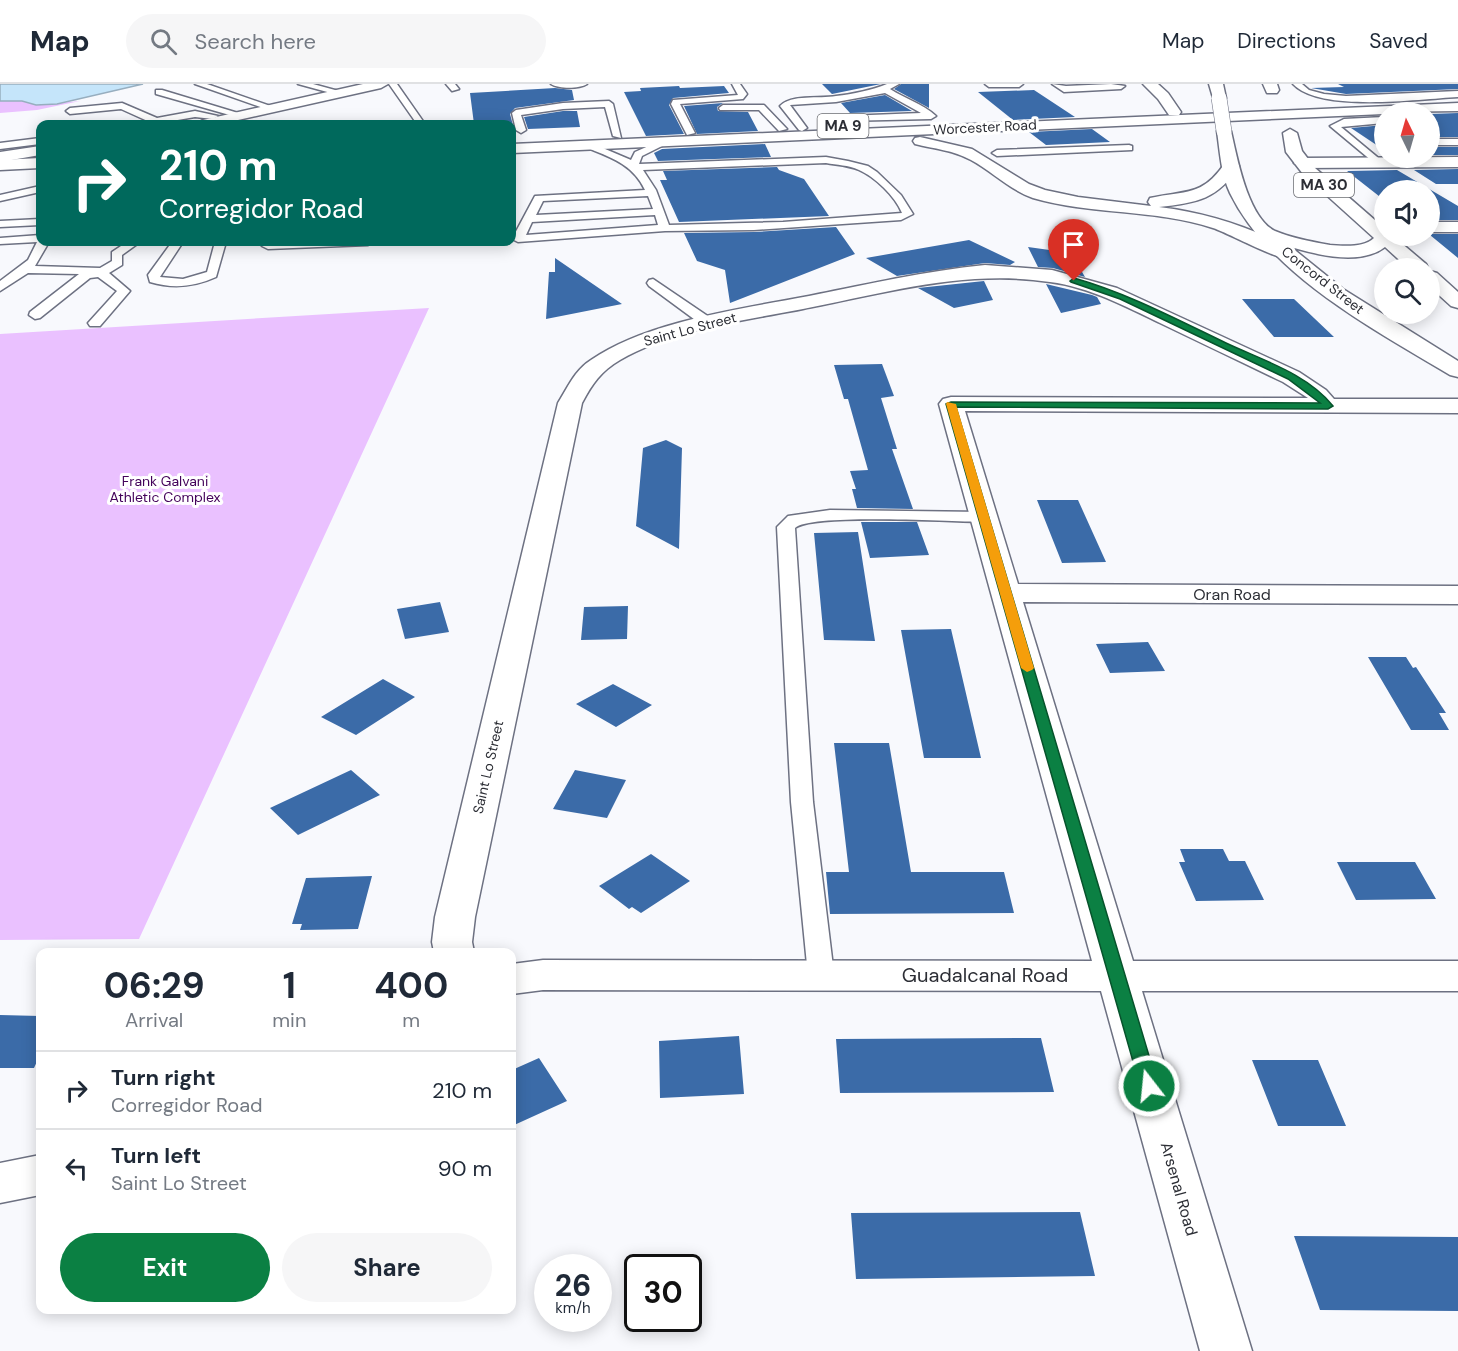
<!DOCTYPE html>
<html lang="en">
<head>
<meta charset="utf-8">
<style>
  :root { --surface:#fff; --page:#f6f6f7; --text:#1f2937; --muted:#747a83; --line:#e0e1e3; --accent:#0b8043 }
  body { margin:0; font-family:"DM Sans",sans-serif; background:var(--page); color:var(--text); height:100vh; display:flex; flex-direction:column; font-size:22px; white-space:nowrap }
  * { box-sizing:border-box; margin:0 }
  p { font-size:20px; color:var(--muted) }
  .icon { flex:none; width:33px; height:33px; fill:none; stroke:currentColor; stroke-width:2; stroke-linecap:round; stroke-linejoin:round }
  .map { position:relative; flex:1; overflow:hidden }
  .sheet { position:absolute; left:36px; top:864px; width:480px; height:366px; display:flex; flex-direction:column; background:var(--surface); border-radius:12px; box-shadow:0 3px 15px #0003 }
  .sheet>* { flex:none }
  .top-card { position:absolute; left:36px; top:36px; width:480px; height:126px; border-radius:12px; box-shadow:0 3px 15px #0003; background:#00695c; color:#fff; overflow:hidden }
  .needle { width:39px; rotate:355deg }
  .controls { position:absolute; left:1374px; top:18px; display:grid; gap:12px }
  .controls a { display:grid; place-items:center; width:66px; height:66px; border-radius:50%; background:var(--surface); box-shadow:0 3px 15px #0003; font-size:30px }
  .speed { position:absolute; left:534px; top:1170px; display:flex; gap:12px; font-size:30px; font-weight:700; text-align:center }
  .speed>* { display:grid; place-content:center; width:78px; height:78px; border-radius:50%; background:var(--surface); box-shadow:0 3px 15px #0003; line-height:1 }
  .speed small { font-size:15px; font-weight:400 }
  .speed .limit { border:3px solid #111; border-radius:9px; background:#fff; color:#111 }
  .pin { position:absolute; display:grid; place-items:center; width:51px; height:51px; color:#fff; margin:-62px -26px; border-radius:50% 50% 50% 0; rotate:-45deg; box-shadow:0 0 6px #0007 }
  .pin .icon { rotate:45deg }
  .me { position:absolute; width:66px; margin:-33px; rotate:344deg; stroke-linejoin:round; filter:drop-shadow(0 0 4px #0008) }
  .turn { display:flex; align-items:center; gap:21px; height:126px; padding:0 24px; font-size:27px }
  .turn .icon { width:78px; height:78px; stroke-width:2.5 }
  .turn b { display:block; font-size:42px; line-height:51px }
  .eta { display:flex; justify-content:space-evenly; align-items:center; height:102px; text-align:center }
  .eta b { font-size:36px; font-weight:700; line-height:42px }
  .primary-button { display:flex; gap:12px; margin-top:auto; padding:12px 24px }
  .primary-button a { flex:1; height:69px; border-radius:36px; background:var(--accent); color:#fff; font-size:24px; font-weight:700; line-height:69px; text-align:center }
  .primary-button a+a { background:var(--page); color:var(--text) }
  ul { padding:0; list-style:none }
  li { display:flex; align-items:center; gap:18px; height:78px; padding:0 24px; border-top:2px solid var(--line) }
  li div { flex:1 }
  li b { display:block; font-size:22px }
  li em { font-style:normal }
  header { display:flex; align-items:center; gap:36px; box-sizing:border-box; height:84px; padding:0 30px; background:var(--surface); border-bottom:2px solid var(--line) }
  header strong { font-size:28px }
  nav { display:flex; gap:33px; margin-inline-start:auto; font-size:21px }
  .search { width:420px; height:54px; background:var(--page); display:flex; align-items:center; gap:15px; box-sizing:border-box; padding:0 21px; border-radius:33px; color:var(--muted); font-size:22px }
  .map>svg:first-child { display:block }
  .green { fill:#eac1ff }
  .water { fill:#c5e5fa; stroke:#97aebf; stroke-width:1.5 }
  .building { fill:#3b6ba8 }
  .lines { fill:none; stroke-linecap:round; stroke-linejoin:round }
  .service-casing { stroke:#6d7182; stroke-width:3 }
  .minor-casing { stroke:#6d7182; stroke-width:3 }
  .tertiary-casing { stroke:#6d7182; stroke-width:3 }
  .secondary-casing { stroke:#6d7182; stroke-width:3 }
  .primary-casing { stroke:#6d7182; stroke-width:3 }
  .trunk-casing { stroke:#6d7182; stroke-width:3 }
  .service { fill:#fff; fill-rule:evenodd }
  .minor { fill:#fff; fill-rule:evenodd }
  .tertiary { fill:#fff; fill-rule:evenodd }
  .secondary { fill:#fff; fill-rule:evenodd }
  .primary { fill:#fff; fill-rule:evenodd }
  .trunk { fill:#fff; fill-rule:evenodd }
  .primary-bridge-casing { stroke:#6d7182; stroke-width:16; stroke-linecap:butt }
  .primary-bridge { stroke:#fff; stroke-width:15 }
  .route { fill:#0b8043; stroke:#07532c; stroke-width:1.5 }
  .slow { fill:#f59e0b }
  .labels { text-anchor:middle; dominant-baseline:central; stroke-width:6; stroke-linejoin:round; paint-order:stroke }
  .far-street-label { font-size:14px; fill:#2c2e35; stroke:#fff }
  .far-park-label { font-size:14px; fill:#43025a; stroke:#fff }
  .shield { fill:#fff; stroke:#6b6d72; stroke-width:1.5 }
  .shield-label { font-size:15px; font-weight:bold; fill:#2c2e35 }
  .street-label { font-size:16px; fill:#2c2e35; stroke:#fff }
  .near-street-label { font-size:20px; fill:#2c2e35; stroke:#fff }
</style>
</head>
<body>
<header>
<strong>Map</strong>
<div class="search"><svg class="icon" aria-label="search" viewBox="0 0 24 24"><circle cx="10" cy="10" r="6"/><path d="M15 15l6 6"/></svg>Search here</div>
<nav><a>Map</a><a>Directions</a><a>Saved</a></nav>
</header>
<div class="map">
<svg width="1458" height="1267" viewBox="0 0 1458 1267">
  <rect width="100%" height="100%" fill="#f8f9fd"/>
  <!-- green -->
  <path class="green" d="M0,17H22L36,21L80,17L37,26L0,29Z
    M429,224L139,855L0,856V250Z"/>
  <!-- water -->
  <path class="water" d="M0,0H143L57,20L36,21L22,17H0Z"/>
  <!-- building -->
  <path class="building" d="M822,0H881L832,10Z
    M901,0H929V24L894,5Z
    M1338,0H1458V5L1346,10L1311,4L1344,3Z
    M679,2L680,4L724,2L729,9L673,14L669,21L684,50L646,52L624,8L641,7L640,4Z
    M555,4L572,6L574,16L515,24L510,30L514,45H512V40H474L470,9Z
    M1034,6L1075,33L1013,36L978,8Z
    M885,11L912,27L850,29L841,19Z
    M723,19L717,23L718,27L748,28L758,47L697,50L684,22Z
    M563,27H577L580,43L528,45L524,33Z
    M1458,29V53H1430V30Z
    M1384,41V66L1351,44Z
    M1092,45L1110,58L1046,61L1029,48Z
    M765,60L771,73L658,77L654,69L662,65Z
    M1430,63H1458V71H1430Z
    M777,83L779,86L804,95L829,132L679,138L660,96H667L663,87Z
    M1458,85V100H1436L1414,86Z
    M1397,86L1458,122V136H1430V106H1384V116L1347,87Z
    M836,143L855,170L730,219L725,186L697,177L684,149L754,148Z
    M1430,150H1458V174L1430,151Z
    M969,156L1015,178L1010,181L985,179L897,192L866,174Z
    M1028,163L1071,169L1085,193L1053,184L1038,183Z
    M555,174L622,220L546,235L549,188H555Z
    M984,197L993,216L954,224L918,204Z
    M1046,200L1092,211L1097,213L1101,220L1061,229Z
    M1242,215H1294L1334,253H1274Z
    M882,280L894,312L881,314L897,365H892L913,425L857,424L852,405H856L850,387L868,386L848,315H844L834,281Z
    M666,356L682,364L679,465L636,442L643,364Z
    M1037,416H1078L1106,478L1062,479Z
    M861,438H917L929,471L870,474Z
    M858,448L875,557L824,556L814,449Z
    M440,518L449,548L405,555L397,525Z
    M628,522L627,555L581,556L584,523Z
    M951,545L981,674H924L901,546Z
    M1148,558L1165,587L1110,589L1096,560Z
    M1368,573H1406L1413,584L1416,583L1446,629H1439L1449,646H1411Z
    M383,595L415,613L356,651L321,633Z
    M613,600L652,621L616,643L576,620Z
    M834,659H889L911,788H1004L1014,829L830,830L826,788H849Z
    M351,686L380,711L298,751L270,724Z
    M575,686L626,696L607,734L553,725Z
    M1180,765H1223L1229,777H1245L1264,816L1196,817L1179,778H1185Z
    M651,770L690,797L641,829L632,823L629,825L599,802Z
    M1337,778H1415L1436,815L1356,816Z
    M372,792L358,845L300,846L302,840H292L306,794Z
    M0,931L40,932V971L34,984H0Z
    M739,952L744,1010L660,1014L659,957Z
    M1041,954L1054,1008L840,1009L836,955Z
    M539,974L567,1017L512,1042V986Z
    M1252,976H1318L1346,1042H1278Z
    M1080,1128L1095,1192L856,1195L851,1129Z
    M1294,1152L1458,1153V1227L1320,1226Z"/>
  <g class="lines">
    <defs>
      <path id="service" d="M195,0H207L279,25L272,27Z
        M298,0H313L346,9L342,12Z
        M389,0H397L425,40H417Z
        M446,0H455L459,5L452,7Z
        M551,0H587C579,5 559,5 551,0Z
        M732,0H740L747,10L743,15L680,20L695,49L687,51L671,20L673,16L738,11Z
        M887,0H899L890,5C905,15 922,19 936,32L931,35L842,37L840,35L845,32L921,29L885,9L836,18L790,21L807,44L802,47L799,46L780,22C791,10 819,15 836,12C853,10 872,6 887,0Z
        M985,0H1023L1019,3H989Z
        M1052,0L1066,2L1111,0L1125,2L1121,5L1064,8Z
        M1293,0H1302L1309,6L1324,10L1346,12L1458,7V13C1419,15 1320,29 1293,0Z
        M156,6H162L248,32L240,34L156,10Z
        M609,17L613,20L621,54L613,52L605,23L563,25L521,31L526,46L521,49L516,46L512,29L516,26L563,19Z
        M122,19L157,34L195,27L218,32L213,35L195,33L166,38L168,40L152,39L121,25L70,30L66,27L70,24Z
        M723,21H764L787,45L779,47L759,26H720L719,24Z
        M1384,33V39L1341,43L1382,77V81L1378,82L1330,42L1344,35Z
        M40,54V60L0,65V59Z
        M1430,55H1458V61H1430Z
        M662,56L670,58L642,72L639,80L826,73L848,77L868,82L877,88L901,111L913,130L901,136L754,146L665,147L518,158L512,155L535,112L645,106C633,80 610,73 585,63V59H591L631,76L635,68ZM826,79C837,81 848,81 859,86C875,93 895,112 902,129L783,138L669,141L656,106L643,86ZM648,112L653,125L536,131L543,117ZM655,131L658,141L526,151L532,138Z
        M1129,61L1132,62V66L997,72L992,69L997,66Z
        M40,102V108L0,117V111Z
        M40,135V141L0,143V137Z
        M40,151V158H49L35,182L100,184L112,177V168L127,158H140L122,171V181L109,189L130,207L100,242H90L88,239L117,207L98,193L90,194L40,234L35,235L29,231L30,228L79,190L28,189L0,207V197L28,176L37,158L0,160V154Z
        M172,158H183L160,193L183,195L207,188L215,158H226L216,193C194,203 173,205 150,198L148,191Z
        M294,158H374L368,161L268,165L262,162L268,159Z
        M653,195L712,235L714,238L712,241H702L649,202L647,199L649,196Z
        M830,426L983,428L989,429L992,433L989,437L983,438C952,438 812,429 795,444L813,718L834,891L830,898L821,901L812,898L808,891L791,718L777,443L788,432Z"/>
      <path id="minor" d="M1458,73V83L1302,84L1294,79L1302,74Z
        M1430,138H1458V148H1430Z
        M985,181L1052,186L1117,204L1299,288L1326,306L1334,315H1458V329L965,327L1018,500L1458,502V520L1023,518L1133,877H1458V907H1142L1252,1267H1200L1101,907L543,906L512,910V880L543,876L1092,877L939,320L943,315L951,313L1308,314L1283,298C1242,278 1201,259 1160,239C1125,222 1089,203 1050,198C966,185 885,209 803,225C742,237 674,245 620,276C601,287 592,300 582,319L475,833L472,858L474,868H434L432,858L435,833L558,319C568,303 575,286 591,276C648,237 741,225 809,212C868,200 926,187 985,181Z
        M40,1071V1111L0,1119V1079Z"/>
      <path id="tertiary" d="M1143,0H1158L1168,9L1181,28L1179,31H1169L1158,15Z"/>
      <path id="secondary" d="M363,0H388L381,4L220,40H196L203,36Z
        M40,62V71L0,78V68Z"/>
      <path id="primary" d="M1209,0H1223L1226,14L1224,17H1214Z
        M1263,0H1277L1279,6L1277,9H1267Z
        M1224,43L1231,47C1237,74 1248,134 1275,147C1292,154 1312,158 1330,161C1344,162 1363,164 1374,154L1303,90L1286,68L1283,49L1290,45L1297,49L1302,67L1315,84L1384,144V152H1393L1426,180L1428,184H1408L1385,163C1360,182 1318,171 1291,163L1343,205L1458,277V293L1450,291C1375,246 1270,191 1230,109C1221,90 1220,68 1217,47Z
        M1430,187L1437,189L1458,208V224L1451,222L1430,203Z"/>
      <path id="trunk" d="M1458,19V27L1384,28V30L512,69V60Z
        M920,53L972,65L1029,100L1045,106L1078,113L1151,122L1148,118L1150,114C1186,106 1202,113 1225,79H1237L1239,82C1218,115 1197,119 1159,123C1200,128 1238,139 1276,157C1284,161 1294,165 1299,172L1297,176C1282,179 1231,150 1213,144C1155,125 1092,131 1033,114C1010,106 993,88 971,76C953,66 934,65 915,60L913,57L915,54Z
        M40,74V84L0,86V76Z"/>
    </defs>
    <!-- service casing -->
    <use href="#service" class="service-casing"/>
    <!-- minor casing -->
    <use href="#minor" class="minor-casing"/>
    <!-- tertiary casing -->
    <use href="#tertiary" class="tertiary-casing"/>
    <!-- secondary casing -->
    <use href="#secondary" class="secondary-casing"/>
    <!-- primary casing -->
    <use href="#primary" class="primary-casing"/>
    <!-- trunk casing -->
    <use href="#trunk" class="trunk-casing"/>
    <!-- service -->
    <use href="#service" class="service"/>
    <!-- minor -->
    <use href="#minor" class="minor"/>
    <!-- tertiary -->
    <use href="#tertiary" class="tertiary"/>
    <!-- secondary -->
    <use href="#secondary" class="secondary"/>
    <!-- primary -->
    <use href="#primary" class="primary"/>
    <!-- trunk -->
    <use href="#trunk" class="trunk"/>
    <defs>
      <path id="primary-bridge" d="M1219,14L1224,47"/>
    </defs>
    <!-- primary-bridge casing -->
    <use href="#primary-bridge" class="primary-bridge-casing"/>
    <!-- primary-bridge -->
    <use href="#primary-bridge" class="primary-bridge"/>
  </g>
  <!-- route -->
  <path class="route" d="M1074,194C1127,209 1176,235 1226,259C1262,276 1308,290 1333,322L1328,325L956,323L1158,1002L1156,1007L1149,1009L1142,1007L1140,1002L946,320L951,318L1320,319L1288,295L1120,215L1071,198L1070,197Z"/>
  <!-- slow -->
  <path class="slow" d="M947,318L956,320L1034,584L1032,586L1027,588L1021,584L946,320Z"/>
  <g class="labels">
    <!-- far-street labels -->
    <g class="far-street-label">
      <text transform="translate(985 43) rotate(-3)">Worcester Road</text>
      <text transform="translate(1323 196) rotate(38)">Concord Street</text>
      <text transform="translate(690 245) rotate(-15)">Saint Lo Street</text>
      <text transform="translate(488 683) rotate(-77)">Saint Lo Street</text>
    </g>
    <!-- far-park labels -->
    <g class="far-park-label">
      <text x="165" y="397">Frank Galvani<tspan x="165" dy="16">Athletic Complex</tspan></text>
    </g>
    <!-- shield labels -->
    <g class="shield">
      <rect x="817.5" y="30" width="51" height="24" rx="4.5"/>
      <rect x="1294" y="89" width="60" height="24" rx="4.5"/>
    </g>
    <g class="shield-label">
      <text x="843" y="42">MA 9</text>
      <text x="1324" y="101">MA 30</text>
    </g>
    <!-- street labels -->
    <g class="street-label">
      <text x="1232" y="510">Oran Road</text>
      <text transform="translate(1179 1105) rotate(74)">Arsenal Road</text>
    </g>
    <!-- near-street labels -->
    <g class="near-street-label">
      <text x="985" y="891">Guadalcanal Road</text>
    </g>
  </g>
</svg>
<div class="controls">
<a><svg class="needle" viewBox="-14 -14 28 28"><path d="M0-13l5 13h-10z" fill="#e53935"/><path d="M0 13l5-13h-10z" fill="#747a83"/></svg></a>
<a><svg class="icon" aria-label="sound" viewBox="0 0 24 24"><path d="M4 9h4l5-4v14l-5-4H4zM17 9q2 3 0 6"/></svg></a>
<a><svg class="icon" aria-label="search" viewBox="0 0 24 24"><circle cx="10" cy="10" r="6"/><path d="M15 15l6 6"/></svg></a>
</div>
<div class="speed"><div>26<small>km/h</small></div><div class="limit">30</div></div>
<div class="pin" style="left:1074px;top:197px;background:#d93025"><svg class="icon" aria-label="arrive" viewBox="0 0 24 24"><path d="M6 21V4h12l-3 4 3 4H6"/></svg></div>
<svg class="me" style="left:1149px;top:1002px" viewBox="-20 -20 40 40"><circle r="17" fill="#0b8043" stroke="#fff" stroke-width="3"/><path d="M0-11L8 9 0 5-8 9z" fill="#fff"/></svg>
<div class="top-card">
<div class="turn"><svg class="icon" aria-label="right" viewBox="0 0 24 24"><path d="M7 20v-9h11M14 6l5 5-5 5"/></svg><div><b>210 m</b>Corregidor Road</div></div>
</div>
<section class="sheet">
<div class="eta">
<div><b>06:29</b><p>Arrival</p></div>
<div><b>1</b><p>min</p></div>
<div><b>400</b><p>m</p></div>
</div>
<ul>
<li><svg class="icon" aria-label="right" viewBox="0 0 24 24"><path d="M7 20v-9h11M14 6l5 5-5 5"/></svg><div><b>Turn right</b><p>Corregidor Road</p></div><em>210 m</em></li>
<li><svg class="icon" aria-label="left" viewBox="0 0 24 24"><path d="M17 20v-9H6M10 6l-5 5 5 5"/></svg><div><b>Turn left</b><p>Saint Lo Street</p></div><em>90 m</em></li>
</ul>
<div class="primary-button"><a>Exit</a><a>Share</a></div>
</section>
</div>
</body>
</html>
